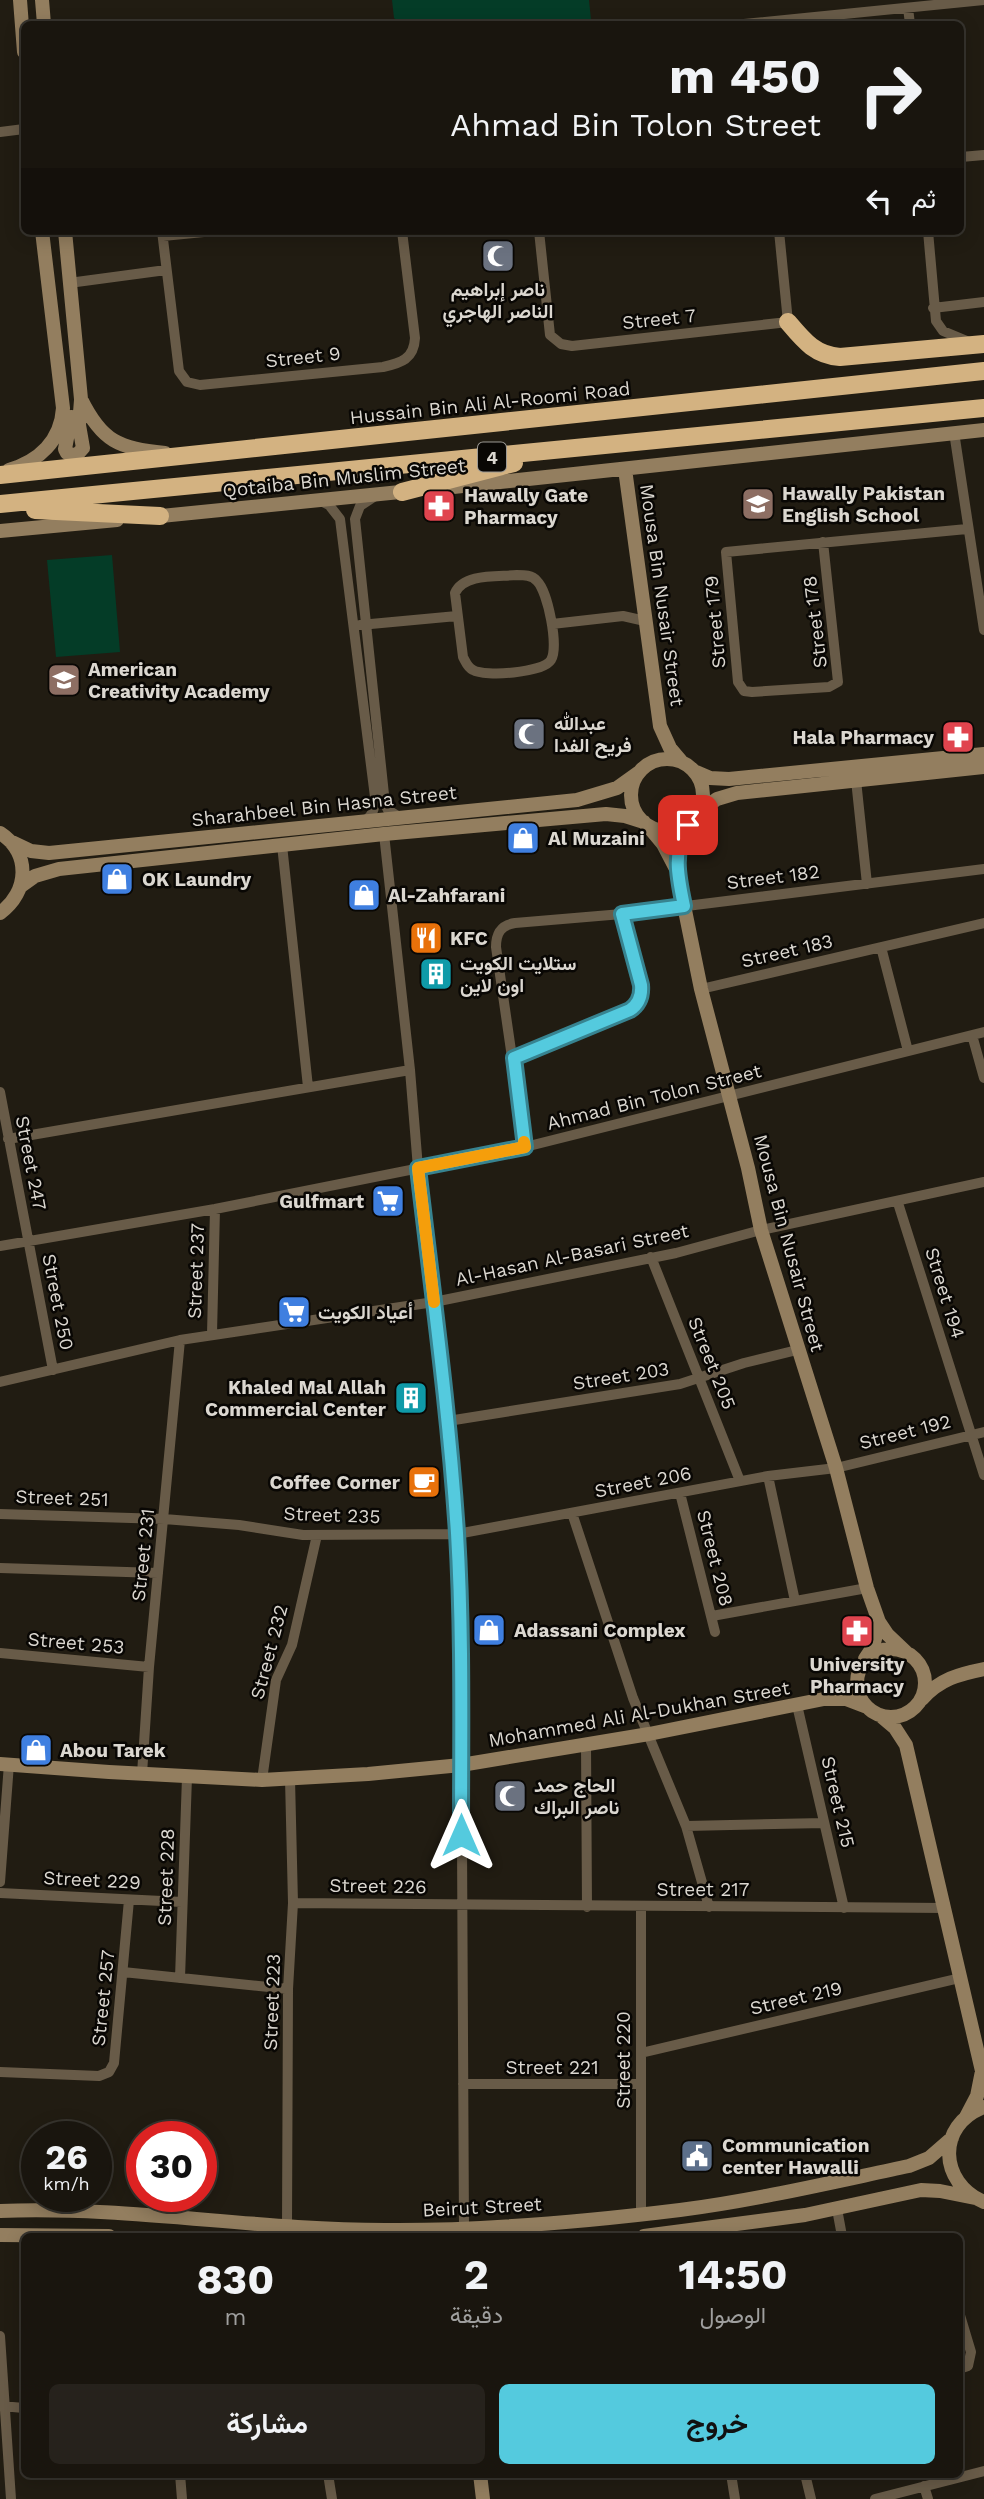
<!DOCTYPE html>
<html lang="ar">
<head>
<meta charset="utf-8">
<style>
  :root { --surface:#19150e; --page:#26221c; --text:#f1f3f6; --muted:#9f9f9e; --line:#37342e; --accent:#54cade }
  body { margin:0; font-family:"Work Sans",Vazirmatn,sans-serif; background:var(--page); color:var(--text); direction:rtl; height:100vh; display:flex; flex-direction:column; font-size:26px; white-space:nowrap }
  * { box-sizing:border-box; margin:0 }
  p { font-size:23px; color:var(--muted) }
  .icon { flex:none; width:38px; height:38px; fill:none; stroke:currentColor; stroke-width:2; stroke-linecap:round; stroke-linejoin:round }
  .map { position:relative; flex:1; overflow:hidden; direction:ltr }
  .details { position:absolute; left:21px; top:2233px; width:942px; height:245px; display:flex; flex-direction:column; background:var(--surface); border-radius:10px; box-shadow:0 4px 18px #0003,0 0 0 2px var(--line); direction:rtl }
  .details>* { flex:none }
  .hud { position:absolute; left:21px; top:21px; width:943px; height:214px; border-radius:10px; box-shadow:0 4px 18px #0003,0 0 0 2px var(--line); direction:rtl; background:#19150e; color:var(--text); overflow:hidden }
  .speed { position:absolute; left:21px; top:2121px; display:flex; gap:14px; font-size:35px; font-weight:700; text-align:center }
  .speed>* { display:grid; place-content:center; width:91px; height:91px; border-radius:50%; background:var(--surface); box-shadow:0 4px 18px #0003,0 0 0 2px var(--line); line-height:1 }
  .speed small { font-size:18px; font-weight:400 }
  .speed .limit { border:10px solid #d22; background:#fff; color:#111 }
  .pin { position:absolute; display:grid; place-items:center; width:60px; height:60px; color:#fff; margin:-30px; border-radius:14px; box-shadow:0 4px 10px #0006 }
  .me { position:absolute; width:77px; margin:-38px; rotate:0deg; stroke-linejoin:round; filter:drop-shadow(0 0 5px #0008) }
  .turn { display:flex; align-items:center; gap:24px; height:147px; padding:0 28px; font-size:32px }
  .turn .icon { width:91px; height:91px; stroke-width:2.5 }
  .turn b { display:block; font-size:49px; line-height:60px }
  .then { display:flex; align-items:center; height:66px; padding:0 28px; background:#0003; gap:14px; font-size:26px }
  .eta { display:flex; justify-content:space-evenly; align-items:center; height:119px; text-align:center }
  .eta b { font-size:42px; font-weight:700; line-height:49px }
  .button { display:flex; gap:14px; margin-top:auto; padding:14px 28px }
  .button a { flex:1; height:80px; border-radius:10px; background:var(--accent); color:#111; font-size:28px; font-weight:700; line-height:80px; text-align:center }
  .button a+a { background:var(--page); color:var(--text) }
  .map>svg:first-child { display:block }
  .green { fill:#043c27 }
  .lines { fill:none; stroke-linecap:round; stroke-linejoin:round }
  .street { stroke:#685b48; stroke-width:10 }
  .secondary { stroke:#937e5f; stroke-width:14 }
  .highway { stroke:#d3b281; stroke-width:18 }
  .route-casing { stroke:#378390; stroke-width:18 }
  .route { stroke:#54cade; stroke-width:12 }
  .slow { stroke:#f59e0b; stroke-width:12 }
  .labels { text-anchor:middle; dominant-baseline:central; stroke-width:5; stroke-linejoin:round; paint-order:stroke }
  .shield { fill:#090704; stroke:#9c9993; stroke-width:2 }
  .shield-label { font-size:18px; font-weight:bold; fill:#dbd7d0 }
  .poi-label { font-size:19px; font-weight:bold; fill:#dbd7d0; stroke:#090704; text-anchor:start }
  .street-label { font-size:19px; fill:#dbd7d0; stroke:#090704 }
</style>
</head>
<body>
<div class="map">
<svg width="984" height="2499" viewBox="0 0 984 2499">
  <rect width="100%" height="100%" fill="#211c12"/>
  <!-- green -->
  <path class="green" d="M392,0H589L591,20L549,24H401L394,18Z
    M112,555L120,652L56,657L47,560Z"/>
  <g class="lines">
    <!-- street -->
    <path class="street" d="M908,8L910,24
      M744,24L984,0
      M0,132L24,129
      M961,157L984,155
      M162,231L179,371L187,382L200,385L383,367C401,363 414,359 415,338L402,231
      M539,231L550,335L561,344L572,346L788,322L779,231
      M928,231L936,321L943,331L967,341
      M163,236L214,231
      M69,283L166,270
      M933,308L984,302
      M954,432L984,630
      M375,496L360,506L355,519L385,804L388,810L401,818
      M319,500L329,505L340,519L375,797C375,808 373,816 363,822
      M823,542L838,682L829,687L752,692L744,691L738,682L726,552L967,529
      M517,575C524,575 532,575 537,581C548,592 559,647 551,660C543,673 485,677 473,670C467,667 466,662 463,657L455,593C464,573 498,577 517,575Z
      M552,624L623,616L645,621
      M360,625L457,616
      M856,780L867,884
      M384,834L410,1070L418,1168L448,1421L457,1534L461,1650L464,2229
      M282,845L308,1087
      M881,947L908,1051
      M701,989L984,923
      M972,1035L984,1078
      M514,1058L630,1010C639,1004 642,996 641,985L622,914
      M0,1092L53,1370
      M8,1139L410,1070
      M525,1147L496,947C496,933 501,925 515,923L622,914L984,869
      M898,1203L984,1475
      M0,1246L215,1209L525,1147L984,1032
      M651,1257L740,1481
      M212,1334L215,1209
      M0,1382L180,1340L434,1302L676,1253L761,1230L984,1182
      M448,1421L680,1384L744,1363L797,1350
      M768,1476L795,1601
      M680,1493L715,1632
      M572,1513L633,1698L686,1826L709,1907
      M0,1514L164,1519L239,1525L303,1535L457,1534L768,1476L836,1468L984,1432
      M0,1568L158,1573
      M712,1616L867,1588
      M0,1653L149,1667
      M797,1705L844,1908
      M586,1744L587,1907
      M142,1774L149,1667L180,1340
      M262,1780L276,1680L292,1645L317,1535
      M686,1826L824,1823
      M0,1882L9,1764
      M0,1893L182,1902
      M293,1903L945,1908
      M123,1972L288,1989
      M180,1978L187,1777
      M641,2053L960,1978
      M0,2072L99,2076L109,2072L114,2063L129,1900
      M463,2084H641
      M837,2209L842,2236
      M641,2214V1906
      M287,2227L288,1989L293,1903L290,1779
      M959,2312L971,2352L968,2366L959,2369
      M0,2336L11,2499
      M1,2406L24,2408
      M180,2474L182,2499
      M328,2474L332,2499
      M731,2474L735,2499
      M805,2474L811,2499
      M924,2486L928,2499
      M875,2499L984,2471"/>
    <!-- secondary -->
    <path class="secondary" d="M20,0L24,52
      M42,0L44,24
      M65,231L81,399C102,442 119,448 165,453
      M71,417L65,449L67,453L76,456L83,448L79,425L81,400
      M625,469L660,726L670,748L681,761
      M9,470C39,461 61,441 63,408L42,231
      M444,488L984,430
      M151,517L410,491
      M0,531L117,520
      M631 795a36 36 0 1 1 72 0a36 36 0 1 1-72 0Z
      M696,772L710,778L729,779L984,754
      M700,811L717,799L737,793L984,767
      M688,825L678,850L677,871L701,989L748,1168L761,1230L836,1468L867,1588L879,1622L887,1634L907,1653
      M648,826L663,844L675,867
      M0,833C31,853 29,892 0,913
      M10,841L31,851L49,853L577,800L617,788L638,773
      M21,886L35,876L59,869L384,834L606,814L625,816L644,822
      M857 1683a34 34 0 1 1 68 0a34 34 0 1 1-68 0Z
      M865,1659L873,1647L879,1622
      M922,1699C940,1679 959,1674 984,1669
      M882,1717L895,1728L906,1745L982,2071L977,2096L966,2117
      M0,1764L109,1772L262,1780L368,1774L461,1765L649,1734L824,1699H846L867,1707
      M984,2107C936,2125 939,2183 984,2202
      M0,2211C129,2206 256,2230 385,2230C484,2231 582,2222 680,2210C757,2200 833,2182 909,2166L929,2158L952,2138
      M0,2235L109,2236
      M644,2236L805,2215L921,2190L940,2191L975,2198
      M480,2474L483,2499"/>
    <!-- highway -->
    <path class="highway" d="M788,322C804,341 815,355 840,357L984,344
      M0,475L984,371
      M402,492L514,463
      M0,504L984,408
      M35,510L160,516"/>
  </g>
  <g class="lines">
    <defs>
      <path id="route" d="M461,1835C461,1735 463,1633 457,1533C449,1411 432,1289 418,1168L525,1147L514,1058L630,1010C639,1004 642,996 641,985L622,914L684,906C678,877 672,852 688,825"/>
    </defs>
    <!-- route casing -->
    <use href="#route" class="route-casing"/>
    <!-- route -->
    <use href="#route" class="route"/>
    <!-- slow -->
    <path class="slow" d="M434,1302L418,1168L525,1147L524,1142"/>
  </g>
  <!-- icons -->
  <defs>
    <symbol id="mosque-square" viewBox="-11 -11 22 22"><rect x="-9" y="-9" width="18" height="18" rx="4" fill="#6b7280" stroke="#090704"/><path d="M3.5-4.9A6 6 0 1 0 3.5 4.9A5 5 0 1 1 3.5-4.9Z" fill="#fff"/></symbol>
    <symbol id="school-square" viewBox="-11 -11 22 22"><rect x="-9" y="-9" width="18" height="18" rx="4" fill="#8d6e63" stroke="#090704"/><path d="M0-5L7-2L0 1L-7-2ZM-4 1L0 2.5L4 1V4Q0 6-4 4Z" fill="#fff"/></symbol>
    <symbol id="pharmacy-square" viewBox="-11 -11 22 22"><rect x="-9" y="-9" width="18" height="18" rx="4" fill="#e0444e" stroke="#090704"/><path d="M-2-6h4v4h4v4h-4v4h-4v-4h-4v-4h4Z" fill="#fff"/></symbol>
    <symbol id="shop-square" viewBox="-11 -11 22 22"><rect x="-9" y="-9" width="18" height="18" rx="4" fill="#3f7fe0" stroke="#090704"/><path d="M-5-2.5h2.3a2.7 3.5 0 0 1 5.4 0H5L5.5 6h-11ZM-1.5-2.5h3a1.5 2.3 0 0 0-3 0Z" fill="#fff"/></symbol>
    <symbol id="restaurant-square" viewBox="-11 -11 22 22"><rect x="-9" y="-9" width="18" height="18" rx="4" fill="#e8710a" stroke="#090704"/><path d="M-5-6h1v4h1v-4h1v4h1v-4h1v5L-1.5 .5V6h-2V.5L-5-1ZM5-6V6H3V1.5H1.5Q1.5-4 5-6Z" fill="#fff"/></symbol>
    <symbol id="building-square" viewBox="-11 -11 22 22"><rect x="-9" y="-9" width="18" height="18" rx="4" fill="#0f9aa8" stroke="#090704"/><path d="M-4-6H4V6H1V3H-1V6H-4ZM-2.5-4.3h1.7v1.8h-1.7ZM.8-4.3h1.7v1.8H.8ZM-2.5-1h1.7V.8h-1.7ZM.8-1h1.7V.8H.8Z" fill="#fff"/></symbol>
    <symbol id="supermarket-square" viewBox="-11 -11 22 22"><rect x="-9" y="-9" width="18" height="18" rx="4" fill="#3f7fe0" stroke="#090704"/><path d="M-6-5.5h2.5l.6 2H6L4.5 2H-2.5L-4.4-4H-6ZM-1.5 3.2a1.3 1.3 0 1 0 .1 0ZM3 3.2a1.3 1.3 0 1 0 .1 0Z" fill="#fff"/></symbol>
    <symbol id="cafe-square" viewBox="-11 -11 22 22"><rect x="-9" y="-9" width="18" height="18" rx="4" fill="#e8710a" stroke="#090704"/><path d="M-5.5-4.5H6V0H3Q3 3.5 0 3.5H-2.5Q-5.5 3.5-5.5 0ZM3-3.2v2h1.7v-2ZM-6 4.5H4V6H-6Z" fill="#fff"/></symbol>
    <symbol id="civic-square" viewBox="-11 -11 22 22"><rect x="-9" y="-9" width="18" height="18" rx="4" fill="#5c6f8a" stroke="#090704"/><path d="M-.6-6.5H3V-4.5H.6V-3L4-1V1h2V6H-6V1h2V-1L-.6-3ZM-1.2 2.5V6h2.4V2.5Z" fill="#fff"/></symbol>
  </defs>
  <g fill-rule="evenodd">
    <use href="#mosque-square" x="479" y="237" width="38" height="38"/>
    <use href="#school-square" x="739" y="485" width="38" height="38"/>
    <use href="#pharmacy-square" x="420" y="487" width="38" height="38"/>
    <use href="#school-square" x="45" y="661" width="38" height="38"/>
    <use href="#mosque-square" x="510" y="715" width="38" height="38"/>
    <use href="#pharmacy-square" x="939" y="718" width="38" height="38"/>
    <use href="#shop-square" x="504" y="819" width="38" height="38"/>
    <use href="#shop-square" x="98" y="860" width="38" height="38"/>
    <use href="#shop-square" x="345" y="876" width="38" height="38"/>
    <use href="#restaurant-square" x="407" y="919" width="38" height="38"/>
    <use href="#building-square" x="417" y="955" width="38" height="38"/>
    <use href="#supermarket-square" x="369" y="1182" width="38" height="38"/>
    <use href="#supermarket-square" x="275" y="1293" width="38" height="38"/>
    <use href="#building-square" x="392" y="1379" width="38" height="38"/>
    <use href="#cafe-square" x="405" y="1463" width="38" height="38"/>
    <use href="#shop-square" x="470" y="1611" width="38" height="38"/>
    <use href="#pharmacy-square" x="838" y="1612" width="38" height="38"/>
    <use href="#shop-square" x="17" y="1731" width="38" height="38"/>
    <use href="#mosque-square" x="491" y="1777" width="38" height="38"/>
    <use href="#civic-square" x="678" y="2137" width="38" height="38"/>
  </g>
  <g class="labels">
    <!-- shield labels -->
    <rect class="shield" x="478" y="442.5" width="28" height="29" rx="5"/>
    <g class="shield-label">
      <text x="492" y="457">4</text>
    </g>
    <!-- poi labels -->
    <g class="poi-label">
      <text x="498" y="289" text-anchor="middle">ناصر إبراهيم<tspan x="498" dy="22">الناصر الهاجري</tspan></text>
      <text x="782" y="493">Hawally Pakistan<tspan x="782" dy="22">English School</tspan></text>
      <text x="464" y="495">Hawally Gate<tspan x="464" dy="22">Pharmacy</tspan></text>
      <text x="88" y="669">American<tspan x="88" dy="22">Creativity Academy</tspan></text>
      <text x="554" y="723">عبدالله<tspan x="554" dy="22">فريح الفدا</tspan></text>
      <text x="934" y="737" text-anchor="end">Hala Pharmacy</text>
      <text x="548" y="838">Al Muzaini</text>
      <text x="142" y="879">OK Laundry</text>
      <text x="388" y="895">Al-Zahfarani</text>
      <text x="450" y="938">KFC</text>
      <text x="460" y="963">ستلايت الكويت<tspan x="460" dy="22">اون لاين</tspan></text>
      <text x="364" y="1201" text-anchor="end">Gulfmart</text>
      <text x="318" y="1312">أعياد الكويت</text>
      <text x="386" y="1387" text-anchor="end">Khaled Mal Allah<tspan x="386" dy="22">Commercial Center</tspan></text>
      <text x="400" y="1482" text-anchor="end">Coffee Corner</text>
      <text x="514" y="1630">Adassani Complex</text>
      <text x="857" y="1664" text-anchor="middle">University<tspan x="857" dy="22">Pharmacy</tspan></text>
      <text x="60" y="1750">Abou Tarek</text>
      <text x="534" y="1785">الحاج حمد<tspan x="534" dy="22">ناصر البراك</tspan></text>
      <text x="722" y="2145">Communication<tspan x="722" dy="22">center Hawalli</tspan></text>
    </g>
    <!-- street labels -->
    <g class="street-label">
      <text transform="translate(659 319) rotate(-6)">Street 7</text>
      <text transform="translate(303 357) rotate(-6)">Street 9</text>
      <text transform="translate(490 403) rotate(-6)">Hussain Bin Ali Al-Roomi Road</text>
      <text transform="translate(344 478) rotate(-6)">Qotaiba Bin Muslim Street</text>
      <text transform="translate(662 595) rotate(82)">Mousa Bin Nusair Street</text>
      <text transform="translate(715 622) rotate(-95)">Street 179</text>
      <text transform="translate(815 622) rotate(-97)">Street 178</text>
      <text transform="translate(324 806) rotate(-6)">Sharahbeel Bin Hasna Street</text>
      <text transform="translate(773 877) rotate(-7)">Street 182</text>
      <text transform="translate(787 951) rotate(-13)">Street 183</text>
      <text transform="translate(654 1097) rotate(-14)">Ahmad Bin Tolon Street</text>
      <text transform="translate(31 1163) rotate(79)">Street 247</text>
      <text transform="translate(789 1243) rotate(75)">Mousa Bin Nusair Street</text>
      <text transform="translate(572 1255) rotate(-12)">Al-Hasan Al-Basari Street</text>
      <text transform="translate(196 1271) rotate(-88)">Street 237</text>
      <text transform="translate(945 1293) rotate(73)">Street 194</text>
      <text transform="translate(58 1302) rotate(79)">Street 250</text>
      <text transform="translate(712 1363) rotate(68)">Street 205</text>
      <text transform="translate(621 1376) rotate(-9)">Street 203</text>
      <text transform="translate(905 1432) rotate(-14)">Street 192</text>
      <text transform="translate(643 1482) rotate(-11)">Street 206</text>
      <text transform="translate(62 1498) rotate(2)">Street 251</text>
      <text transform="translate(332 1515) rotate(2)">Street 235</text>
      <text transform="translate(143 1555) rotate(-84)">Street 231</text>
      <text transform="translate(715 1558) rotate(76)">Street 208</text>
      <text transform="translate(76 1643) rotate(5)">Street 253</text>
      <text transform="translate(269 1652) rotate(-75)">Street 232</text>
      <text transform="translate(639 1714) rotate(-10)">Mohammed Ali Al-Dukhan Street</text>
      <text transform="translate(838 1802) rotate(77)">Street 215</text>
      <text transform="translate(166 1877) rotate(-88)">Street 228</text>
      <text transform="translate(92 1880) rotate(3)">Street 229</text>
      <text transform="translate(378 1886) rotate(1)">Street 226</text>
      <text x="703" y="1889">Street 217</text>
      <text transform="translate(103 1998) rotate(-84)">Street 257</text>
      <text transform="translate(796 1998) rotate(-13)">Street 219</text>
      <text transform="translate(272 2002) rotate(-88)">Street 223</text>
      <text transform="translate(623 2060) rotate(-90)">Street 220</text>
      <text x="552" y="2067">Street 221</text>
      <text transform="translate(482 2207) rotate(-3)">Beirut Street</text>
    </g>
  </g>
</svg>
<div class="speed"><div>26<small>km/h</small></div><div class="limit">30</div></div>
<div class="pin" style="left:688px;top:825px;background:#d93025"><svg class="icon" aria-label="arrive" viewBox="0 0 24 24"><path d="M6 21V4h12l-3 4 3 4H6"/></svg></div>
<svg class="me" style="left:461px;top:1835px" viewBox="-20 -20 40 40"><path d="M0-17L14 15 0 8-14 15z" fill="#54cade" stroke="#fff" stroke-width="4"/></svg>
<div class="hud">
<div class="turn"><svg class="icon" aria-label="right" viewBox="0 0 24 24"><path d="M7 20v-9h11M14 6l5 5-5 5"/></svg><div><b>450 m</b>Ahmad Bin Tolon Street</div></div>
<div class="then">ثم<svg class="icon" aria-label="left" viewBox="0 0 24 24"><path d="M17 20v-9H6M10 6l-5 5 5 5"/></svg></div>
</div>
<section class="details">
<div class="eta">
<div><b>14:50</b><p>الوصول</p></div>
<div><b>2</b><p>دقيقة</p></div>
<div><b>830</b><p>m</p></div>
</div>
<div class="button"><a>خروج</a><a>مشاركة</a></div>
</section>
</div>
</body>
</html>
